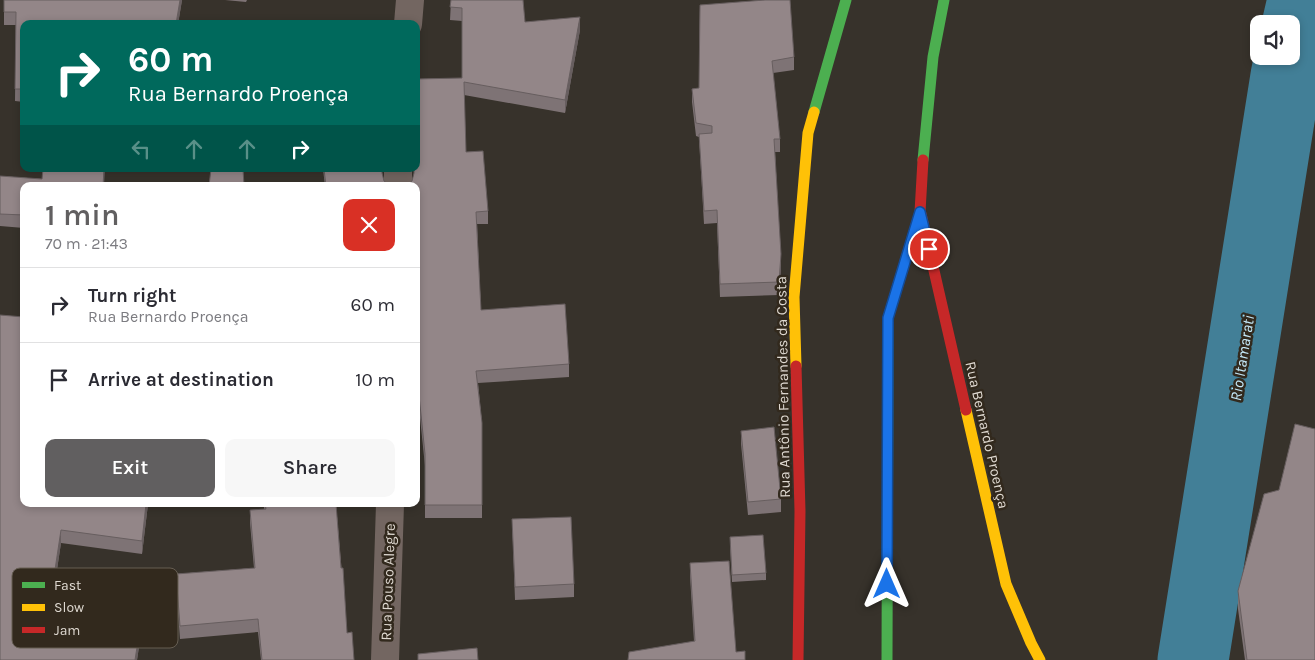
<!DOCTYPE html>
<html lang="en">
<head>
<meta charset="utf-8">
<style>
  :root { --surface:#fff; --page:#f7f7f7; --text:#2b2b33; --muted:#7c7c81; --line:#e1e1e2; --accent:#615f60 }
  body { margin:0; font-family:Karla,sans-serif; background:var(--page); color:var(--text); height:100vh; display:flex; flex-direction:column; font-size:19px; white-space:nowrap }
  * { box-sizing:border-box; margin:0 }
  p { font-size:16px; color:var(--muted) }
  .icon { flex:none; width:28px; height:28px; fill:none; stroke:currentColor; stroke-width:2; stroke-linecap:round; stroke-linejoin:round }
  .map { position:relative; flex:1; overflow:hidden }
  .side { position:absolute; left:20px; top:182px; width:400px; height:325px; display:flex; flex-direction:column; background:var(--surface); border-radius:10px; box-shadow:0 2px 8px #0003 }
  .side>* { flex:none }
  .banner { position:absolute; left:20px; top:20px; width:400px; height:152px; border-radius:10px; box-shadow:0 2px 8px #0003; background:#00695c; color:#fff; overflow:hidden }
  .tools { position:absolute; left:1250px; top:15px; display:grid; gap:10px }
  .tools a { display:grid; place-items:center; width:50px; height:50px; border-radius:10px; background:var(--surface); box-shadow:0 2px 8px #0003; font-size:25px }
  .pin { position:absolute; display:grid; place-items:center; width:42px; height:42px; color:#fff; margin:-21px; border:2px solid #fff; border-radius:50%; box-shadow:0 1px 5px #0007 }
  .me { position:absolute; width:55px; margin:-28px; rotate:0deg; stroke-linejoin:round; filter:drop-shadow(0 0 4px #0008) }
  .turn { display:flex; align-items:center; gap:18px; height:105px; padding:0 25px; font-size:22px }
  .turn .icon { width:65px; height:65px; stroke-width:2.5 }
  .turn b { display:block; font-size:35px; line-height:42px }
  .lanes { display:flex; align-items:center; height:48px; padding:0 25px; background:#0003; justify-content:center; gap:25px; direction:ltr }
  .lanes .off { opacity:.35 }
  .round { display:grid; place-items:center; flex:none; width:52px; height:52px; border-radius:10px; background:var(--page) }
  .summary { display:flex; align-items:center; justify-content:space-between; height:85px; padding:0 25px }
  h1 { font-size:30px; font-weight:600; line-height:38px; color:var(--accent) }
  .primary-button { display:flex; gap:10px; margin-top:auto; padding:10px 25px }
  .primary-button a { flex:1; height:58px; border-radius:10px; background:var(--accent); color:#fff; font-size:20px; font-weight:600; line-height:58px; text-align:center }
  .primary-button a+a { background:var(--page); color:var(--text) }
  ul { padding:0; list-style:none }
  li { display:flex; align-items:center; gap:15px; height:75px; padding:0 25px; border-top:1px solid var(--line) }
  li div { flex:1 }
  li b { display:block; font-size:19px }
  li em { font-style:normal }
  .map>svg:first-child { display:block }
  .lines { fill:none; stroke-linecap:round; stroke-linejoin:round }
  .river { stroke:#427f97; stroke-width:71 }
  .street { stroke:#736661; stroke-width:28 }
  .fast { stroke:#4caf50; stroke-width:11 }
  .slow { stroke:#ffc107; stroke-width:11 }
  .jam { stroke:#c62828; stroke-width:11 }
  .wall { fill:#7e7375 }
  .shaded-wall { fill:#675e5f }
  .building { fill:#938688; stroke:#675e5f }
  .route-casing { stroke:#114b97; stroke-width:12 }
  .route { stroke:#1a73e8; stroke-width:9 }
  .labels { text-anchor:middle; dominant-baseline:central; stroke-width:5; stroke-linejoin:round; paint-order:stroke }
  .street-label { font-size:15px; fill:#dfd9d1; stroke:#32291d }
  .water-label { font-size:16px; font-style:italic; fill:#c4e8f8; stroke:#32291d }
  .key { fill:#32291d; stroke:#665e53; stroke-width:1 }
  .key-label { font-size:14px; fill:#dfd9d1 }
</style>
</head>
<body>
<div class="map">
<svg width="1315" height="660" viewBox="0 0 1315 660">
  <rect width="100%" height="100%" fill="#37322b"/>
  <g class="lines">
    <!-- river -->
    <path class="river" d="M1291,52L1303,0
      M1193,660L1286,76L1290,56"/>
    <!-- street -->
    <path class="street" d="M408,24L410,0
      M398,186V169
      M385,660L390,504"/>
    <!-- fast -->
    <path class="fast" d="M814,112L846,0
      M923,160L933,57L944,0
      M887,660L888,324"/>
    <!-- slow -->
    <path class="slow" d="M796,366L794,297L808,133L814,112
      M966,410L1006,584L1031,643L1040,660"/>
    <!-- jam -->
    <path class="jam" d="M921,214L966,410
      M888,324V318L920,212L923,160
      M796,366L800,511L798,660"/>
  </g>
  <!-- wall -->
  <path class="wall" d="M4,0H182L178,24H24V102L15,101L16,25H4Z
    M225,0H247L246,2Z
    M451,0L525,22L580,30L565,113L464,95L466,152L488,211V224H477L481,310L569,364V377L478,383L482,423V518H425V466L416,379V186L412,181L462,78V21L450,20Z
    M700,5L794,57V70L773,73L780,139V152H775L781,267L779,295L720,297L717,223L704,224L699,137L696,136L692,102V89L699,88Z
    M105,169L24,186V228L0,226V176L42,179Z
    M323,169H382V173L384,181L390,186H325Z
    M24,317L148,504L142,554L61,543L50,616L140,640L137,660H0Z
    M741,431L781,499V512L748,515L741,444Z
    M1279,490L1315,660H1245L1238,609V591Z
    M264,504H336L347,633L354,660H261L258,632L180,639L176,587V574L254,568L250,523V510L264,509Z
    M512,519L574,584V597L515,600Z
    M730,544L766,573V580L732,582Z
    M690,563L736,652L694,641L690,576Z"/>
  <!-- shaded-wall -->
  <path class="shaded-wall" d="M180,0H182L178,24H176Z
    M580,17V30L565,113V100Z
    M104,169H105L104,186H103Z
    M781,254V267L779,295V282Z
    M146,504H148L142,554V541Z
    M61,530V543L48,629V616Z
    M140,628V640L137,660H135Z"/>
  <!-- building -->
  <path class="building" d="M4,0H180L176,24H24V89H15L16,12H4Z
    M451,0H523L525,22L580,17L565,100L464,82L466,152L483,151L488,211L476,212L481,310L565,304L569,364L476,371L482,423V505H425V454L416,366V186H406L412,181L414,173V169H416V79L462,78V8L450,7Z
    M765,0H790L794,57L772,61L780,139H774L781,254L779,282L720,284L717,210L704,211L699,134L712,133V126L696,123L692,89L699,88L700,5Z
    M43,169H104L103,186H24V215L0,214V176L42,179Z
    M211,169H243L244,186H209Z
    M324,169H382V173L384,181L390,186H326Z
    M0,315L24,317V504H146L142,541L61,530L48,616L140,628L135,660H0Z
    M1295,424L1315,429V660H1247L1238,591L1264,494L1279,490Z
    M774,427L781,499L748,502L741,431Z
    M265,504H336L341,568H343L347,633L352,632L354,660H262L258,619L180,626L176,574L255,568L250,510L266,509Z
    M571,517L574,584L515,587L512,519Z
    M763,535L766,573L732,575L730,537Z
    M729,561L736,652L745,651V660H628L629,652L695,641L690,563Z
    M477,648L478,660H418V654Z"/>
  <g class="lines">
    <defs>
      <path id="route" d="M887,584L888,318L920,212L929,249"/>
    </defs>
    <!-- route casing -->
    <use href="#route" class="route-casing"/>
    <!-- route -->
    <use href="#route" class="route"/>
  </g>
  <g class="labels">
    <!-- street labels -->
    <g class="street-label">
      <text transform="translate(783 387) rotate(-91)">Rua Antônio Fernandes da Costa</text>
      <text transform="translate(987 435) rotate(77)">Rua Bernardo Proença</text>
      <text transform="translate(388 582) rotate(-88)">Rua Pouso Alegre</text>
    </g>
    <!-- water labels -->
    <g class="water-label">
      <text transform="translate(1242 358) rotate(-81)">Rio Itamarati</text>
    </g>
  </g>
  <!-- legend -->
  <rect x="12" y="568" width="166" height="80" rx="8" class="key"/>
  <rect x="22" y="582" width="23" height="6" fill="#4caf50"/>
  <rect x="22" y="604" width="23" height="7" fill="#ffc107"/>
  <rect x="22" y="627" width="23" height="6" fill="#c62828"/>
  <g class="key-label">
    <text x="54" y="590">Fast</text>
    <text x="54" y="612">Slow</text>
    <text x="54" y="635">Jam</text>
  </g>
</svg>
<div class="tools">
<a><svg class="icon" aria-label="sound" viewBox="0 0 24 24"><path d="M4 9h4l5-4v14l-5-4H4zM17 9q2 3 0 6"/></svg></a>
</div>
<div class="pin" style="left:929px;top:249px;background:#d93025"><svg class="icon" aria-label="arrive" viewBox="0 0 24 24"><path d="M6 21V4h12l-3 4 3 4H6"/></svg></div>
<svg class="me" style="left:887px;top:584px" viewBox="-20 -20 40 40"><path d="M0-17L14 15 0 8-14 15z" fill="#1a73e8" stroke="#fff" stroke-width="4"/></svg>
<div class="banner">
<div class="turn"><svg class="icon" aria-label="right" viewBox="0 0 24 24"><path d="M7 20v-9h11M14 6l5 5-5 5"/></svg><div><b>60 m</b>Rua Bernardo Proença</div></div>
<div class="lanes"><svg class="icon off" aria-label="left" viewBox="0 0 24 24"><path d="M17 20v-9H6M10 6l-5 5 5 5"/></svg><svg class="icon off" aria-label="ahead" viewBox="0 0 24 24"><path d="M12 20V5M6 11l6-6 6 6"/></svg><svg class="icon off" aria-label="ahead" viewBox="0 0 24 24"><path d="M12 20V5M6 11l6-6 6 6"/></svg><svg class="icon" aria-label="right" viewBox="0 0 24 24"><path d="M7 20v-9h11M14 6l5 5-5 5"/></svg></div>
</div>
<section class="side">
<div class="summary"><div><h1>1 min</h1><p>70 m · 21:43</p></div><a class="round" style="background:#d93025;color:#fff"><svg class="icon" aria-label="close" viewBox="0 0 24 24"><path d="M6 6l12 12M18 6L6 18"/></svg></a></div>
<ul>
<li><svg class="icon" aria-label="right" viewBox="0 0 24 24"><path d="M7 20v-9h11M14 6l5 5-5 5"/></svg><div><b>Turn right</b><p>Rua Bernardo Proença</p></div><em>60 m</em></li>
<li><svg class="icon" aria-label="arrive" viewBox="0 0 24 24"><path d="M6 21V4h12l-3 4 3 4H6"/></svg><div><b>Arrive at destination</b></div><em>10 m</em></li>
</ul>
<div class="primary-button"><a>Exit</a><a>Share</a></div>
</section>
</div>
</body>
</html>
